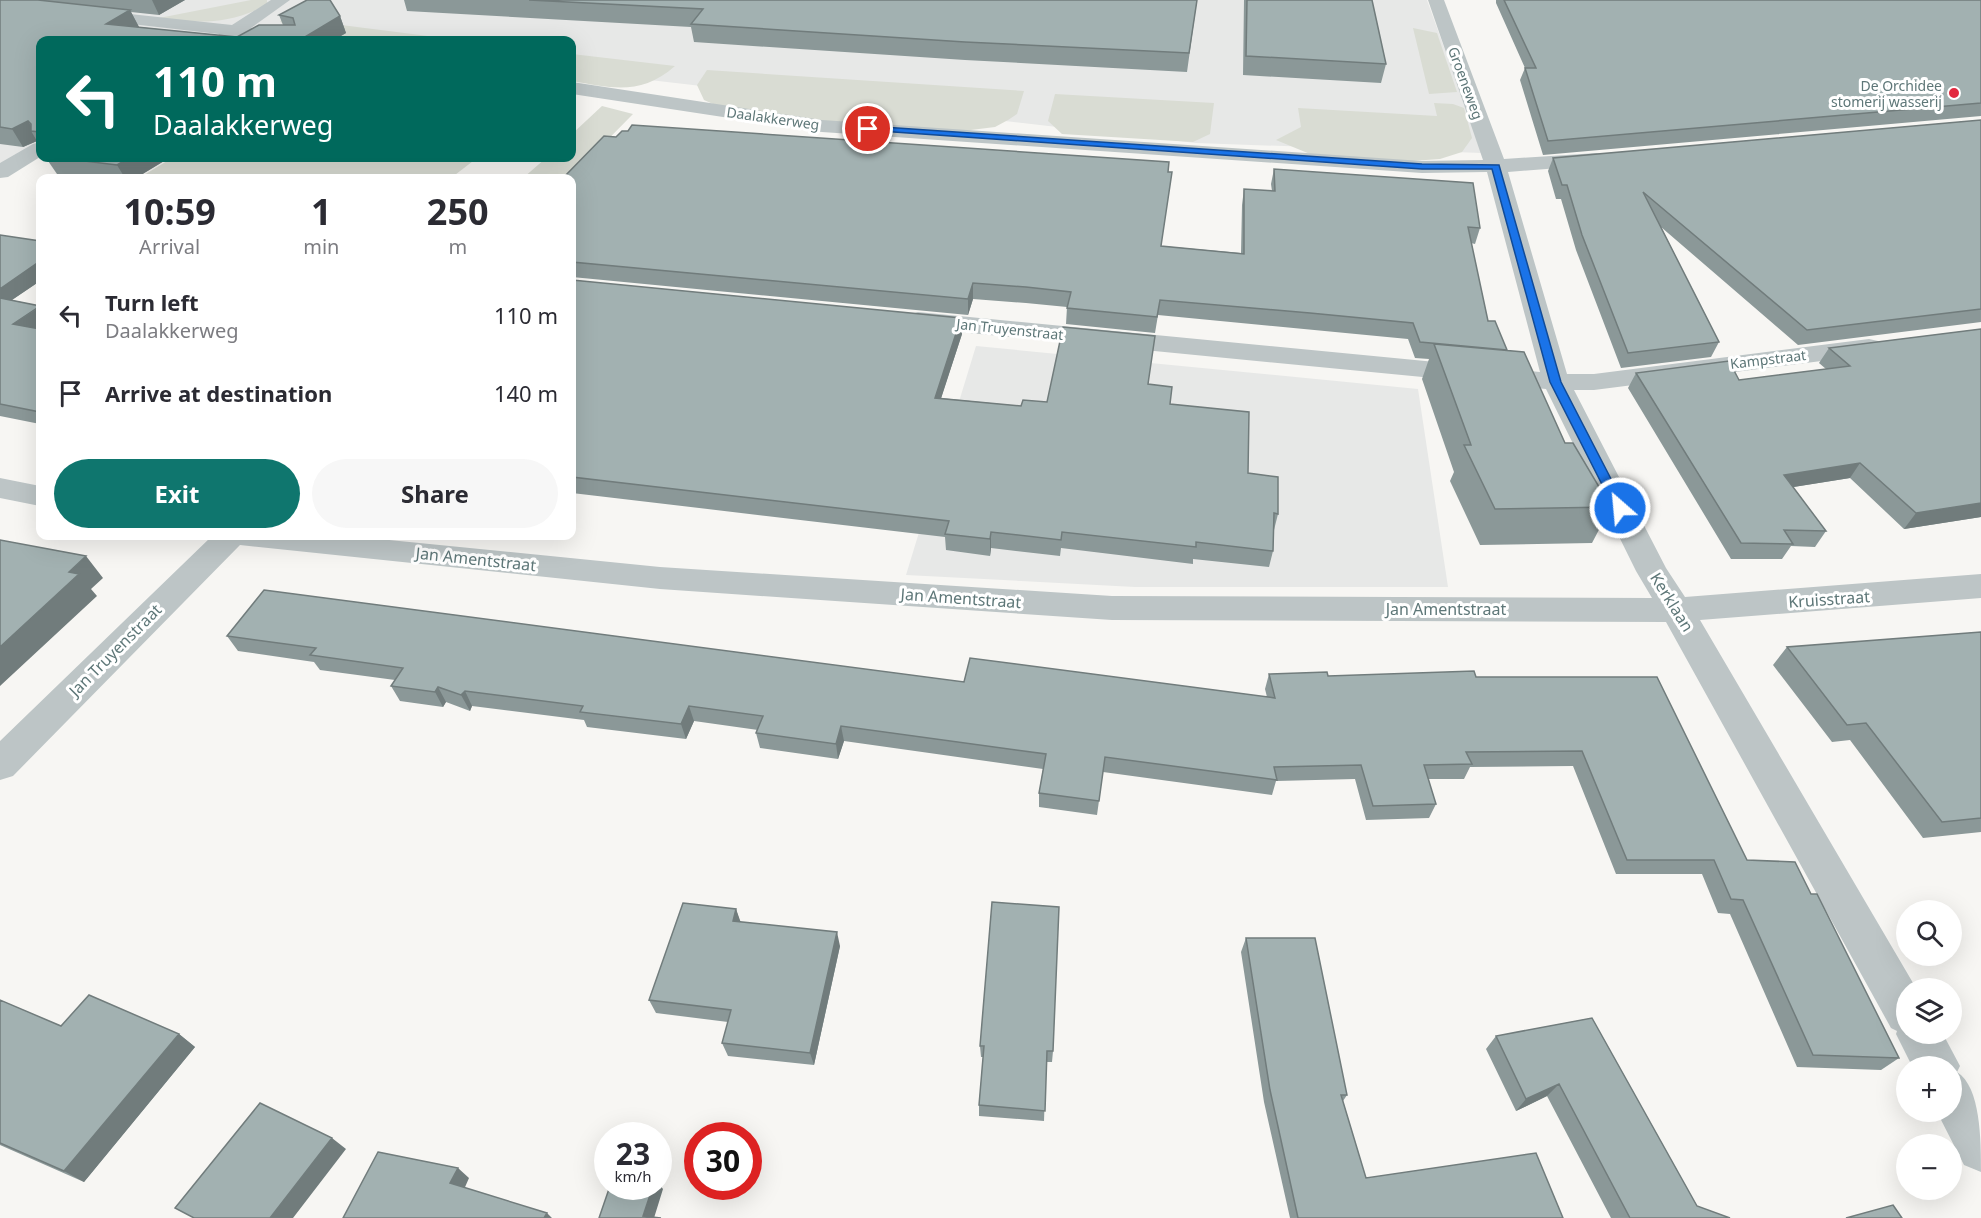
<!DOCTYPE html>
<html lang="en">
<head>
<meta charset="utf-8">
<style>
  :root { --surface:#fff; --page:#f7f7f7; --text:#2b2b33; --muted:#7c7c81; --accent:#0f766e }
  body { margin:0; font-family:"Noto Sans",sans-serif; background:var(--page); color:var(--text); height:100vh; display:flex; flex-direction:column; font-size:22px; white-space:nowrap }
  * { box-sizing:border-box; margin:0 }
  p { font-size:20px; color:var(--muted) }
  .icon { flex:none; width:33px; height:33px; fill:none; stroke:currentColor; stroke-width:2; stroke-linecap:round; stroke-linejoin:round }
  .map { position:relative; flex:1; overflow:hidden }
  .side { position:absolute; left:36px; top:174px; width:540px; height:366px; display:flex; flex-direction:column; background:var(--surface); border-radius:12px; box-shadow:0 6px 24px #0002 }
  .side>* { flex:none }
  .banner { position:absolute; left:36px; top:36px; width:540px; height:126px; border-radius:12px; box-shadow:0 6px 24px #0002; background:#00695c; color:#fff; overflow:hidden }
  .fabs { position:absolute; left:1896px; top:900px; display:grid; gap:12px }
  .fabs a { display:grid; place-items:center; width:66px; height:66px; border-radius:50%; background:var(--surface); box-shadow:0 6px 24px #0002; font-size:30px }
  .speed { position:absolute; left:594px; top:1122px; display:flex; gap:12px; font-size:30px; font-weight:700; text-align:center }
  .speed>* { display:grid; place-content:center; width:78px; height:78px; border-radius:50%; background:var(--surface); box-shadow:0 6px 24px #0002; line-height:1 }
  .speed small { font-size:15px; font-weight:400 }
  .speed .limit { border:9px solid #d22; background:#fff; color:#111 }
  .pin { position:absolute; display:grid; place-items:center; width:51px; height:51px; color:#fff; margin:-26px; border:3px solid #fff; border-radius:50%; box-shadow:0 2px 6px #0007 }
  .me { position:absolute; width:66px; margin:-33px; rotate:333deg; stroke-linejoin:round; filter:drop-shadow(0 0 4px #0008) }
  .turn { display:flex; align-items:center; gap:21px; height:126px; padding:0 18px; font-size:27px }
  .turn .icon { width:78px; height:78px; stroke-width:2.5 }
  .turn b { display:block; font-size:42px; line-height:51px }
  .eta { display:flex; justify-content:space-evenly; align-items:center; height:102px; text-align:center }
  .eta b { font-size:36px; font-weight:700; line-height:42px }
  .primary-button { display:flex; gap:12px; margin-top:auto; padding:12px 18px }
  .primary-button a { flex:1; height:69px; border-radius:36px; background:var(--accent); color:#fff; font-size:24px; font-weight:700; line-height:69px; text-align:center }
  .primary-button a+a { background:var(--page); color:var(--text) }
  ul { padding:0; list-style:none }
  li { display:flex; align-items:center; gap:18px; height:78px; padding:0 18px }
  li div { flex:1 }
  li b { display:block; font-size:22px }
  li em { font-style:normal }
  .map>svg:first-child { display:block }
  .built { fill:#e7e8e7 }
  .green { fill:#d9dcd3 }
  .lines { fill:none; stroke-linecap:round; stroke-linejoin:round }
  .minor { fill:#bdc5c6; fill-rule:evenodd }
  .wall { fill:#8b9898 }
  .shaded-wall { fill:#717c7c }
  .building { fill:#a2b1b1; stroke:#717c7c; stroke-width:1.5 }
  .route { fill:#1a73e8; stroke:#114b97; stroke-width:1.5 }
  .poi-dot { fill:#e2283e; stroke:#fff; stroke-width:2 }
  .labels { text-anchor:middle; dominant-baseline:central; stroke-width:6; stroke-linejoin:round; paint-order:stroke }
  .far-street-label { font-size:14px; fill:#5e7778; stroke:#fff }
  .far-poi-label { font-size:14px; fill:#5e7778; stroke:#fff; text-anchor:end }
  .street-label { font-size:16px; fill:#5e7778; stroke:#fff }
</style>
</head>
<body>
<div class="map">
<svg width="1981" height="1218" viewBox="0 0 1981 1218">
  <rect width="100%" height="100%" fill="#f7f6f3"/>
  <!-- built -->
  <path class="built" d="M0,0H1427L1482,153L1196,143L572,71V40H40V153L0,176Z
    M976,346L1418,389L1448,587H1135L906,575Z"/>
  <!-- green -->
  <path class="green" d="M251,0H267V5C230,24 199,24 159,18Z
    M286,18L428,36L418,40C388,40 298,47 280,21Z
    M1413,28L1437,33L1457,92L1429,94Z
    M572,54L675,66C641,96 612,88 572,81Z
    M707,70L1024,91L1017,114L1008,120L995,127L963,131L818,121L722,108L704,100L697,85Z
    M1055,94L1214,103L1210,134L1193,142L1062,134L1048,121Z
    M1434,103L1453,104L1464,108L1472,138L1462,152L1440,159L1412,161L1310,154L1276,140L1301,127L1298,108L1437,116Z
    M602,106L633,114L570,178H523L546,158H572V134Z
    M172,158H477L451,178H139Z"/>
  <g class="lines">
    <!-- minor -->
    <path class="minor" d="M0,0L232,25L271,0H290L251,28L292,35L298,36L301,40H262L238,37L233,40H220L217,37L219,34L0,9Z
      M1428,0H1444L1504,159L1597,153L1604,155L1608,159L1604,163L1597,165L1508,172L1567,374H1594L1869,339L1878,341L1882,347L1878,353L1869,355L1594,390H1574L1666,568L1685,597L1981,574V598L1700,620L1916,988H1906V1034H1943L1960,1066L1957,1072C1981,1087 1981,1141 1981,1172L1964,1165L1937,1112H1952V1066H1912L1896,1034L1897,1031L1891,1028L1666,622L1112,620L660,589L240,545L13,776L0,780V741L212,536H349L660,567L1112,596L1652,598L1636,571L1546,389L918,328L909,325L905,320L909,315L918,312L1540,372L1487,172L1422,173L822,132L572,94V82L822,120L1422,161L1483,160Z
      M40,142V157L8,177L0,178V163L33,144Z
      M0,478L40,486V506L0,498Z"/>
  </g>
  <!-- wall -->
  <path class="wall" d="M0,0H185L159,15L131,12L139,27L237,37L283,25L279,15L340,16L346,33L334,40H40V146L37,141L23,147L0,144Z
    M404,0H1197L1187,72L965,60L694,42L691,27L407,11Z
    M1244,0H1372L1386,64L1381,83L1243,75Z
    M1496,0H1981V116L1543,155L1520,80L1525,68L1496,3Z
    M1981,120V322L1798,345L1661,227L1719,342L1711,357L1621,368L1576,250L1561,199H1556L1548,171L1553,158Z
    M46,158H169L136,178H88L57,174Z
    M1274,169L1480,228L1475,244L1471,243L1488,321L1565,443L1611,507L1592,543L1480,545L1450,481L1454,472L1422,379L1429,359L1415,358L1408,339L1158,315L1155,333L1066,324L1067,307L1026,303L973,299L968,315L572,277V178L1162,246L1241,253L1242,205L1244,189L1272,191L1271,184Z
    M0,235L40,241V281L12,300L40,306V326L37,329H40V424L0,416Z
    M572,280L962,334L941,398L1021,406L1047,402L1148,384L1248,473L1278,514L1274,530L1273,551L1269,567L1193,559V564L1061,548L1060,556L991,548L990,556L946,550L945,537L572,493Z
    M1981,329V517L1904,529L1850,478L1793,487L1826,531L1815,547L1791,546L1782,559H1731L1628,388L1636,373L1739,380L1826,369L1819,363L1829,348Z
    M1981,632V832L1923,838L1850,740L1832,742L1773,665L1787,647Z
    M227,636L964,682L1267,697L1265,689L1269,674L1328,676L1476,677L1747,860L1811,894L1899,1058L1881,1070L1797,1067L1730,914L1718,913L1702,874H1616L1573,766L1470,767L1464,779H1428L1436,804L1429,818L1366,820L1355,779L1276,781L1272,795L1103,772L1097,815L1039,807V793L1043,769L844,741L838,759L760,748L756,733L758,730L694,721L686,739L587,727L584,720L472,706L470,711L446,702L443,707L400,701L391,686L395,680L320,670L314,662L238,651Z
    M736,909L740,922L840,946L814,1065L728,1056L722,1043L728,1022L656,1013L649,1000Z
    M1246,938L1347,1095L1343,1101L1366,1178L1563,1218H1290L1264,1102L1241,952Z
    M0,1000L61,1026L179,1034L195,1047L84,1182L0,1145Z
    M1592,1018L1697,1206L1730,1218H1611L1547,1096L1516,1111L1486,1049L1496,1036Z
    M980,1046L1053,1051L1052,1062H1046L1044,1121L979,1116V1105L983,1057H981Z"/>
  <!-- shaded-wall -->
  <path class="shaded-wall" d="M152,0H185L159,15Z
    M130,10L139,27L106,24Z
    M340,16L346,33L334,40H300Z
    M28,121L34,131H31L37,141L23,147L12,129Z
    M129,158H169L136,178H125L117,165Z
    M40,261V281L0,308V289Z
    M973,283V299L968,315V299Z
    M40,307V326L23,338L13,324Z
    M961,318L962,334L936,414L935,398Z
    M1860,463L1850,478L1775,490L1784,475Z
    M1981,503V517L1904,529L1916,513Z
    M991,532V548L990,556V539Z
    M86,556L103,578L91,589L97,596L0,686V647L69,572Z
    M438,687L446,702L443,707L435,692Z
    M465,691L472,706L470,711L461,695Z
    M689,706L694,721L686,739L681,724Z
    M841,726L844,741L838,759L836,744Z
    M736,909L741,923L733,921Z
    M837,932L840,946L814,1065L810,1053Z
    M179,1034L195,1047L84,1182L64,1171Z
    M1559,1084L1547,1096L1516,1111L1526,1099Z
    M332,1138L346,1149L293,1218H270Z
    M458,1168L469,1178L462,1194L450,1183Z
    M658,1183L663,1189L654,1218L643,1216L653,1186H658Z
    M547,1213L552,1218H544Z"/>
  <!-- building -->
  <path class="building" d="M0,0H38L130,10L106,24L237,37L259,25H295L293,18L279,15L307,0H330L340,16L300,40H40V132L31,131V124L28,121L12,129L0,127Z
    M529,0H1197L1189,53L965,42L691,24L703,9Z
    M1247,0H1372L1386,64L1246,56Z
    M1504,0H1981V103L1548,141L1525,68H1536Z
    M1981,120V309L1807,330L1643,192L1719,342L1628,353L1582,235L1567,185H1562L1553,158Z
    M632,125L1169,162L1168,172H1172L1161,246L1244,254V189L1275,191L1274,169L1473,183L1480,228L1468,227L1488,321H1495L1507,350L1420,342L1413,323L1310,313L1160,300L1157,317L1067,308L1071,292L1026,287L973,283L968,299L572,262V178H563L604,136L616,137L622,131H628Z
    M60,158H129L117,165Z
    M0,235L40,241V261L0,289Z
    M572,280L961,318L935,398L1021,406L1023,400L1047,402L1063,327L1155,336L1148,384L1172,387L1170,404L1249,412L1248,473L1278,477V514L1274,513L1273,551L1196,542V547L1062,532L1061,540L991,532L990,539L945,534L949,521L572,477Z
    M0,298L40,306L13,324L40,329V412L0,404Z
    M1981,329V503L1916,513L1860,463L1784,475L1826,531L1784,530L1793,544L1741,543L1636,373L1729,361L1739,380L1850,366L1829,348Z
    M1434,344L1524,352L1565,443H1573L1611,507L1495,509L1464,445H1471Z
    M0,540L86,556L69,572L79,574L0,647Z
    M264,590L964,682L970,658L1275,698L1269,674L1327,672L1328,676L1474,671L1476,677H1657L1747,860L1795,862L1811,894H1817L1899,1058L1813,1055L1743,900L1731,899L1714,860H1627L1582,751L1466,752L1472,764L1424,765L1436,804L1373,806L1361,765L1274,767L1277,780L1105,757L1099,801L1039,793L1046,754L841,726L836,744L756,733L763,716L689,706L681,724L580,712L583,706L465,691L461,695L438,687L435,692L391,686L403,668L310,655L316,648L227,636Z
    M1981,632V818L1942,822L1866,723L1847,725L1787,647Z
    M992,902L1059,907L1053,1051H1047L1045,1111L979,1105L984,1046H980Z
    M683,903L736,909L733,921L837,932L810,1053L722,1043L731,1010L649,1000Z
    M1246,938H1315L1347,1095H1341L1366,1178L1536,1153L1563,1218H1298L1270,1090Z
    M89,995L179,1034L64,1171L0,1143V1000L61,1026Z
    M1592,1018L1697,1206L1730,1218H1630L1559,1084L1526,1099L1496,1036Z
    M260,1103L332,1138L270,1218H194L175,1208Z
    M378,1152L458,1168L450,1183L547,1213L544,1218H343Z
    M610,1186H653L643,1216L661,1218H599Z
    M1893,1205L1902,1218H1846Z"/>
  <!-- route -->
  <path class="route" d="M868,126L1422,164L1499,165L1561,382L1626,508L1620,512L1614,508L1550,382L1492,169H1422L866,130V127Z"/>
  <!-- markers -->
  <circle class="poi-dot" cx="1954" cy="93" r="6"/>
  <g class="labels">
    <!-- far-street labels -->
    <g class="far-street-label">
      <text transform="translate(1466 83) rotate(70)">Groeneweg</text>
      <text transform="translate(773 118) rotate(8)">Daalakkerweg</text>
      <text transform="translate(1010 329) rotate(6)">Jan Truyenstraat</text>
      <text transform="translate(1768 359) rotate(-7)">Kampstraat</text>
    </g>
    <!-- far-poi labels -->
    <g class="far-poi-label">
      <text x="1942" y="85">De Orchidee<tspan x="1942" dy="16">stomerij wasserij</tspan></text>
    </g>
    <!-- street labels -->
    <g class="street-label">
      <text transform="translate(476 559) rotate(6)">Jan Amentstraat</text>
      <text transform="translate(961 598) rotate(4)">Jan Amentstraat</text>
      <text transform="translate(1829 599) rotate(-4)">Kruisstraat</text>
      <text transform="translate(1672 602) rotate(58)">Kerklaan</text>
      <text x="1446" y="609">Jan Amentstraat</text>
      <text transform="translate(115 650) rotate(-45)">Jan Truyenstraat</text>
    </g>
  </g>
</svg>
<div class="fabs">
<a><svg class="icon" aria-label="search" viewBox="0 0 24 24"><circle cx="10" cy="10" r="6"/><path d="M15 15l6 6"/></svg></a>
<a><svg class="icon" aria-label="layers" viewBox="0 0 24 24"><path d="M12 4l9 5-9 5-9-5zM3 14l9 5 9-5"/></svg></a>
<a>+</a>
<a>−</a>
</div>
<div class="speed"><div>23<small>km/h</small></div><div class="limit">30</div></div>
<div class="pin" style="left:868px;top:129px;background:#d93025"><svg class="icon" aria-label="arrive" viewBox="0 0 24 24"><path d="M6 21V4h12l-3 4 3 4H6"/></svg></div>
<svg class="me" style="left:1620px;top:508px" viewBox="-20 -20 40 40"><circle r="17" fill="#1a73e8" stroke="#fff" stroke-width="3"/><path d="M0-11L8 9 0 5-8 9z" fill="#fff"/></svg>
<div class="banner">
<div class="turn"><svg class="icon" aria-label="left" viewBox="0 0 24 24"><path d="M17 20v-9H6M10 6l-5 5 5 5"/></svg><div><b>110 m</b>Daalakkerweg</div></div>
</div>
<section class="side">
<div class="eta">
<div><b>10:59</b><p>Arrival</p></div>
<div><b>1</b><p>min</p></div>
<div><b>250</b><p>m</p></div>
</div>
<ul>
<li><svg class="icon" aria-label="left" viewBox="0 0 24 24"><path d="M17 20v-9H6M10 6l-5 5 5 5"/></svg><div><b>Turn left</b><p>Daalakkerweg</p></div><em>110 m</em></li>
<li><svg class="icon" aria-label="arrive" viewBox="0 0 24 24"><path d="M6 21V4h12l-3 4 3 4H6"/></svg><div><b>Arrive at destination</b></div><em>140 m</em></li>
</ul>
<div class="primary-button"><a>Exit</a><a>Share</a></div>
</section>
</div>
</body>
</html>
